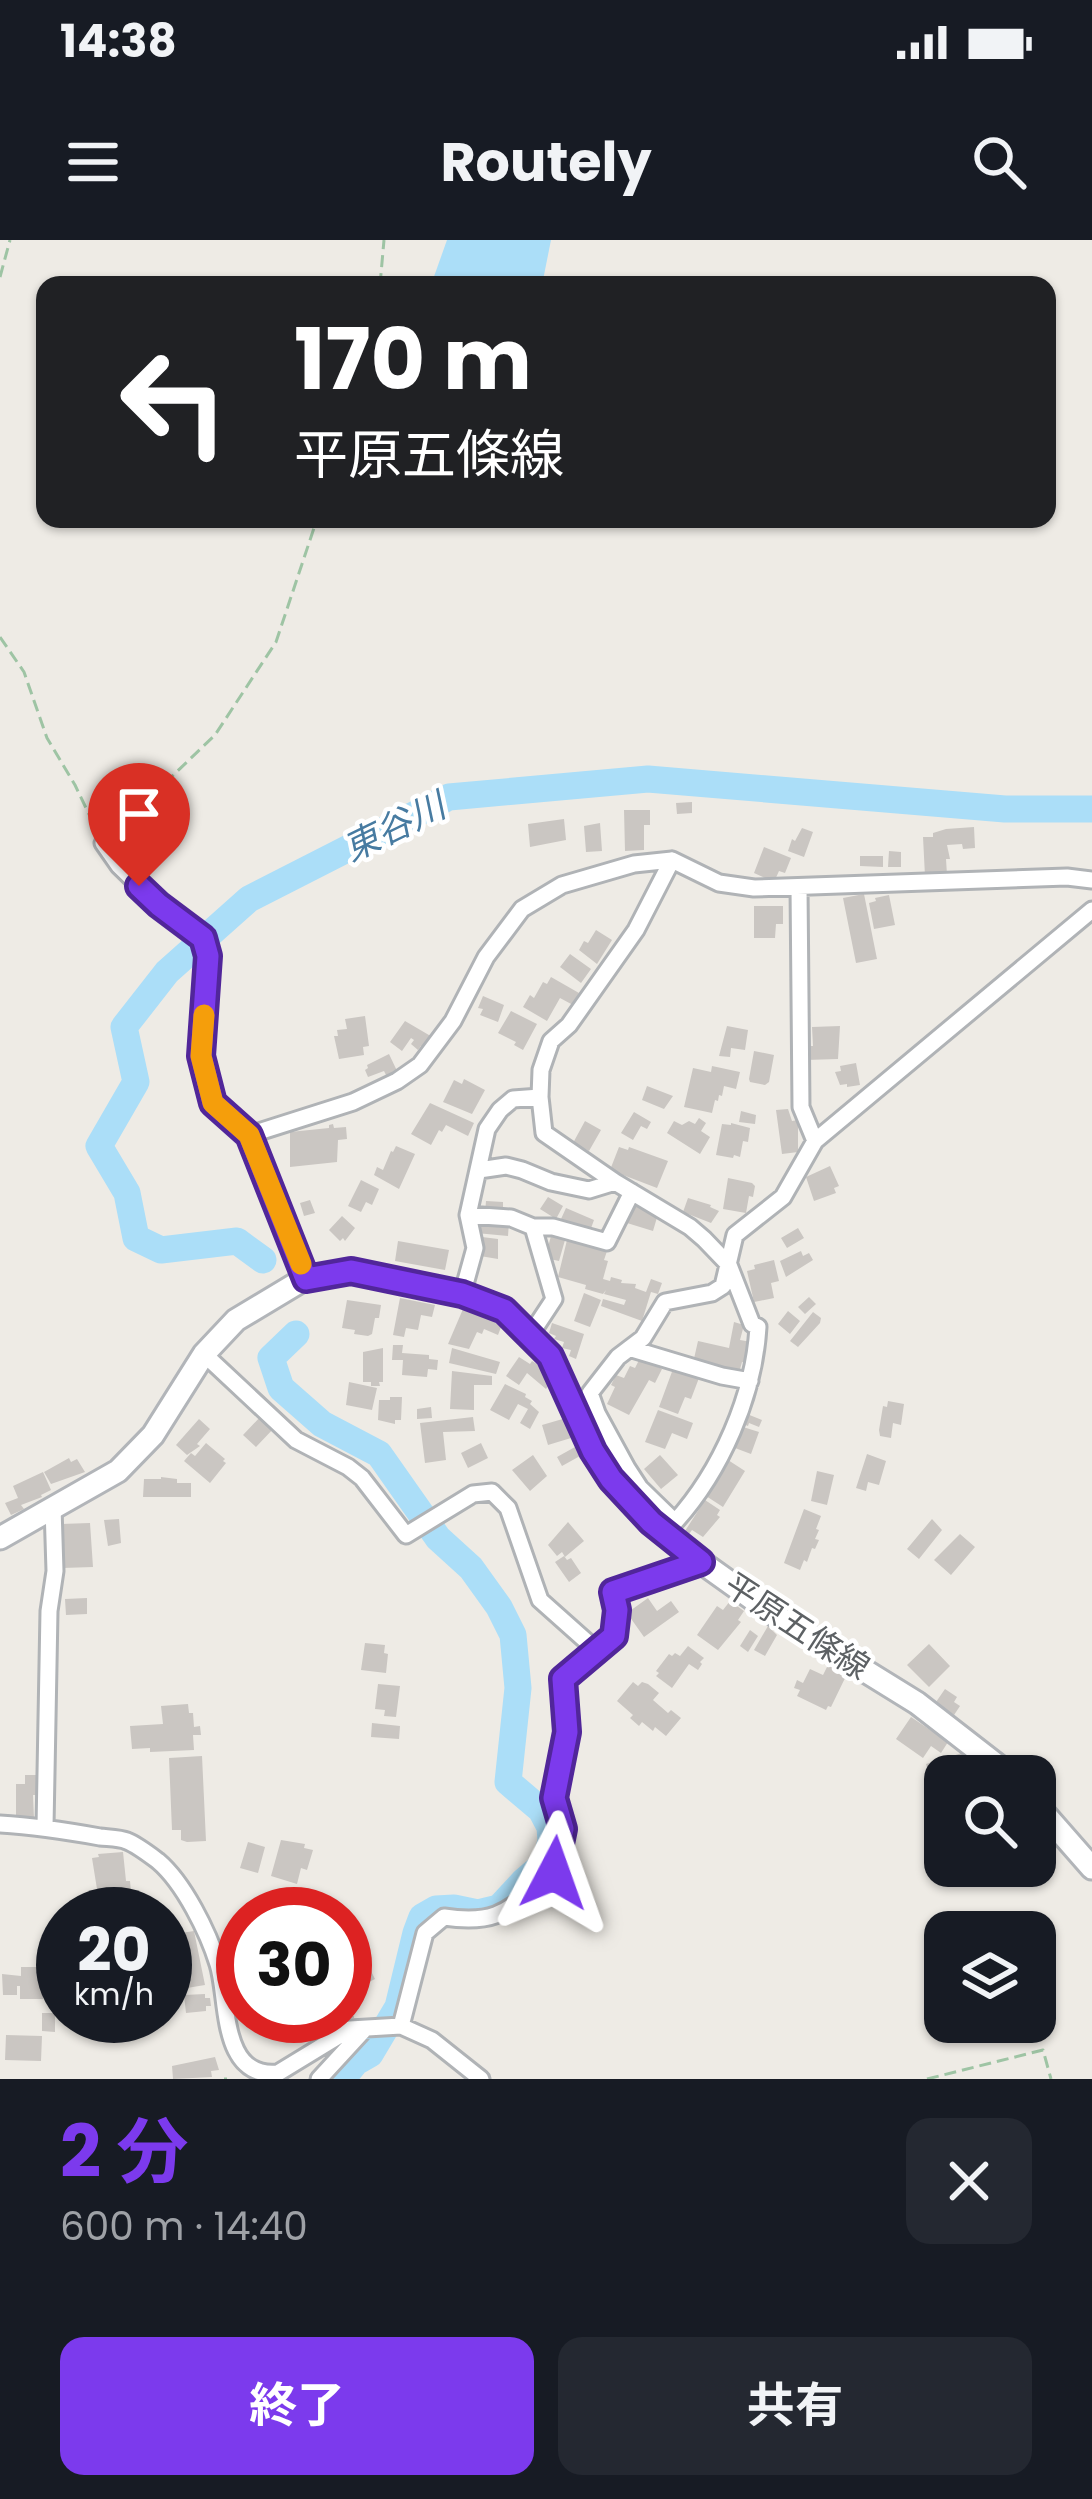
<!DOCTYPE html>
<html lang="ja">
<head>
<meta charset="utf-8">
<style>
  :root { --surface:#171b24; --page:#242831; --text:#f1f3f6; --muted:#9ea1a6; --accent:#7c3aed }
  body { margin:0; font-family:Poppins,"Noto Sans JP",sans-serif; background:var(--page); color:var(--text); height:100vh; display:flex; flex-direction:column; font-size:45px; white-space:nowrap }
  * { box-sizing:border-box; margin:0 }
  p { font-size:39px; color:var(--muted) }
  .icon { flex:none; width:66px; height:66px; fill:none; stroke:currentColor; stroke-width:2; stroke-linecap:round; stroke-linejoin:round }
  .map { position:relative; height:1839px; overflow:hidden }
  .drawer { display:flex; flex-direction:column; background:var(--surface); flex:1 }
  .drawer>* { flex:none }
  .top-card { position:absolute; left:36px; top:36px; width:1020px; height:252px; border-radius:24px; box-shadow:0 3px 9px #0004; background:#202124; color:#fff; overflow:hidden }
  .tools { position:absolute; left:924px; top:1515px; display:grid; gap:24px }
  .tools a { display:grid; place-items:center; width:132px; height:132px; border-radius:24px; background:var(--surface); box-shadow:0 3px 9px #0004; font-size:60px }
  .speed { position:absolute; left:36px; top:1647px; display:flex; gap:24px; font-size:60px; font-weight:700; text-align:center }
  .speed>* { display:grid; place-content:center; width:156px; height:156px; border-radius:50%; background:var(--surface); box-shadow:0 3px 9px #0004; line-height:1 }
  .speed small { font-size:30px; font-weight:400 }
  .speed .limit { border:18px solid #d22; background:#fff; color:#111 }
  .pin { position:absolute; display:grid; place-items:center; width:102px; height:102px; color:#fff; margin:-123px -51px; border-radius:50% 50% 50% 0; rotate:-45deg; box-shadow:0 0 12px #0007 }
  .pin .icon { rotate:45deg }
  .me { position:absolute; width:132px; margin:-66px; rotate:4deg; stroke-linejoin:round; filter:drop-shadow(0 0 9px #0008) }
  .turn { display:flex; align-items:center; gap:42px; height:252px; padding:0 60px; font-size:54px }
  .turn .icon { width:156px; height:156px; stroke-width:2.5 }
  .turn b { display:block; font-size:84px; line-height:102px }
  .round { display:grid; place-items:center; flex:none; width:126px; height:126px; border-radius:24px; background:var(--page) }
  .overview { display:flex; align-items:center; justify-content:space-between; height:204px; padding:0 60px }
  h1 { font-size:72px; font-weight:700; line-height:90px; color:var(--accent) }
  .primary-button { display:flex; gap:24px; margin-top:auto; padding:24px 60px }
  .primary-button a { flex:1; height:138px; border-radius:24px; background:var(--accent); color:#fff; font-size:48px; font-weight:700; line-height:138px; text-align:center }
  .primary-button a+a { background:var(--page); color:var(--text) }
  .status { display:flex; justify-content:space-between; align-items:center; height:84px; padding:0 60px; background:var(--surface); direction:ltr }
  .status svg { height:33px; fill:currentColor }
  header { display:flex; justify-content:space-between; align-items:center; height:156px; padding:0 60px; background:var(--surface); font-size:54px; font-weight:700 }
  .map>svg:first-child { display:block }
  .water { fill:#abdef8 }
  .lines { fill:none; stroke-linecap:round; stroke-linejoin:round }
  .river { stroke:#abdef8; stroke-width:27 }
  .building { fill:#cac6c2 }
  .minor-casing { stroke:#b0b3b6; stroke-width:21 }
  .secondary-casing { stroke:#b2b5b9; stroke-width:27 }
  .path { stroke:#9ec4a4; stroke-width:3; stroke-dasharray:12 6; stroke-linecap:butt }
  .minor { stroke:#fff; stroke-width:15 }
  .secondary { stroke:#fff; stroke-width:21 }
  .route-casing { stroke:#51269a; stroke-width:30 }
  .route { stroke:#7c3aed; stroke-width:21 }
  .slow { stroke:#f59e0b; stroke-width:21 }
  .labels { text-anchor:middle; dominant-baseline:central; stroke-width:9; stroke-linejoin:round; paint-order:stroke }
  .street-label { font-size:33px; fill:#5d6164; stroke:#fff }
  .water-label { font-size:36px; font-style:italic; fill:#477ba1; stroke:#fff }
</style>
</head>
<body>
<div class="status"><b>14:38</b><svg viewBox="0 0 49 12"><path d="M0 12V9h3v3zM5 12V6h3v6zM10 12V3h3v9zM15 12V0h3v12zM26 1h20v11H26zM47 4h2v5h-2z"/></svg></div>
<header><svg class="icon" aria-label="menu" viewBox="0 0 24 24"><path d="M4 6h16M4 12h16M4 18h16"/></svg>Routely<svg class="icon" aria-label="search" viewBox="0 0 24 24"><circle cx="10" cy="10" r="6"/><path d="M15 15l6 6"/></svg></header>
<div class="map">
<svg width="1092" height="1839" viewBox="0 0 1092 1839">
  <rect width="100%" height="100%" fill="#eeebe5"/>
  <!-- water -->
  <path class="water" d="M447,0H551L542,45H431Z"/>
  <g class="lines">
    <!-- river -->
    <path class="river" d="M263,1020L237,1001L161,1010L136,998L127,953L99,906L136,842L124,787L167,732L249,659L449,557L648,539L1005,569H1092
      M296,1094L271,1118L281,1148L322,1184L379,1214L438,1298L471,1328L499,1367L513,1395L518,1448L508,1542L541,1570L550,1587L551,1601L545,1623L524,1641L499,1668L478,1673L454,1668L436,1669L422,1677L416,1693L398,1767L370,1814L356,1822L342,1839"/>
  </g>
  <!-- building -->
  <path class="building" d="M692,562V573L677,574L676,563Z
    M624,570H650V585H644V610L625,611Z
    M564,579L566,600L530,607L528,584Z
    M600,583L602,611L586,612L584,586Z
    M974,587L975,608L963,609L962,604L947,605L950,619H946L947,635L925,636L923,597H933V593L946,589Z
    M802,588L813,592L804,617L788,611L792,599L795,601Z
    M764,607L791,618L785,633L779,631L774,642L754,633Z
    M889,611L901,612V627H888Z
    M860,616H883V627L860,626Z
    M864,654L877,719L856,723L843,658Z
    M889,655L895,685L874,689L869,663L876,661L875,658Z
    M754,666H783V684H776L775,698H754Z
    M596,690L612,700L597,724L579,710L584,701L588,703Z
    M570,714L591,729L581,743L560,727Z
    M551,737L579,753L573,765L560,758L547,781L523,767L530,755L534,758L543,742L547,744Z
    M483,756L504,765L498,782L480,775L483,769L478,768Z
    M511,771L537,784L523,810L514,805L516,802L498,793Z
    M365,776L369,806L363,807L364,815L339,819L334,796H338L337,790L347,789L345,779Z
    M405,781L434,798L426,810L421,806L418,810L411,804L414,800L411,798L402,811L390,802Z
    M727,786L748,790L745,810L731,808L730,817L719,816Z
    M840,786L838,819L806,820L805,806H813L812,787Z
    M754,811L774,815L769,842L765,845L750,842L749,839Z
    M389,814L398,833L388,839L384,831L368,837L365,830L368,828L367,825Z
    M856,823L860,845L847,847V844L840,845L835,832L841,831L840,826Z
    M712,826L740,832L736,849L724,846L722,856L719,855L718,861L715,860L712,873L684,867L693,828L711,832Z
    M464,839L485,850L472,874L443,862L454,840L462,844Z
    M647,846L673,856L664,869L642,860Z
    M430,863L474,883L468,896L446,885L442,892L439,890L431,905L411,894Z
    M788,869L792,881L798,880V912L782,914L776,870Z
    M741,871L756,875L755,884L739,882Z
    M634,872L651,882L647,889L641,886L633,900L621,893Z
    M699,878L706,883L701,891L710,897L700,914L667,893L674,881L682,885L689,881L695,884Z
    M585,881L601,890L589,911L573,903Z
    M731,883L750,888L748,902L743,901L740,917L734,915L733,918L716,915L722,884L731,885Z
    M333,884L334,888L346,887L347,899L338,900L337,922L290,927V892L329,888V885Z
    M396,906L415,914L399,949L374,935L377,927L383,930L391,911L393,912Z
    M619,907L628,910L629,907L668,921L657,948L610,930Z
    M830,926L839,946L834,948L836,953L814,961L806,937Z
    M728,938L752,943L755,946L753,957L749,956L746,973L723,969Z
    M361,940L379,949L372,965L366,962L361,972L348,966Z
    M548,957L563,966L556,979L540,969Z
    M688,958L711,965L710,967L719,971L711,983L683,972Z
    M310,960L315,973L304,976L300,963Z
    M486,961L503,962V973H485Z
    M633,963L658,974L653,991L627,983Z
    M566,968L594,980L590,991L561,979Z
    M342,976L355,988L345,1001L343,998L340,1001L329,990Z
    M475,979L509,982L508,996L476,993Z
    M798,988L804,998L787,1008L781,998Z
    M551,996L565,1000L559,1021L545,1018Z
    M482,997L498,999V1019L480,1016Z
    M567,1000L607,1011L604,1020L608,1021L603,1039L610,1041L611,1037L622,1040L621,1043L636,1044L635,1048L646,1052L651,1039L662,1043L658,1054L651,1052L642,1081L601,1066L603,1059L624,1065L626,1060L604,1054L606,1050L603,1054L585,1049L586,1045L558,1037Z
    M398,1001L449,1010L445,1030L395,1021Z
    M801,1011L803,1016L809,1013L813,1020L786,1037L780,1021Z
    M774,1020L779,1041L771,1043L774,1058L754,1062L747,1031L755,1029L754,1025Z
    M584,1053L601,1060L590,1087L574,1081Z
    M809,1057L816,1064L805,1074L798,1067Z
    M400,1058L435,1065L432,1077L421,1075L418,1090L406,1088L404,1097L393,1095Z
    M347,1060L381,1065L379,1078H375L372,1094L368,1096L354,1094L355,1090L342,1088Z
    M463,1069L503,1082L498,1095L484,1089L482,1094L477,1092L469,1109L448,1104Z
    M788,1071L800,1081L790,1094L778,1084Z
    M813,1072L821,1078L820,1083L798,1107L790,1101Z
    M734,1082L744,1085L740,1100L752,1102L747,1123L742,1122L739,1133L693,1123L698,1101L729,1108Z
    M552,1083L584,1094L576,1119L569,1116L571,1110L562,1108L564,1102L554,1099L556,1096L549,1093Z
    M393,1105H403L402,1113L429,1115V1119L438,1120L437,1130L428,1129L427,1137L402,1135L403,1120H392Z
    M383,1108V1142H379L380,1146H371V1142H363V1112Z
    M452,1108L500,1122L496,1134L449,1123Z
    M519,1117L530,1124L532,1121L548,1131L546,1134L552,1140L546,1149L527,1133L519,1145L506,1136Z
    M640,1118L662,1129L655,1143L649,1140L629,1175L607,1164L615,1147L611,1145L616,1135L624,1138L630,1126L635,1128Z
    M673,1129L699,1138L691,1159L685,1157L678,1174L659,1167Z
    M452,1131L492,1136V1145H474V1170L450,1169Z
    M349,1142L377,1148L372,1170L346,1165Z
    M505,1144L526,1154L525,1157L532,1161L530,1164L539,1172L530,1189L520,1183L528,1169L518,1164L509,1180L490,1170Z
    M390,1157H402L401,1180H395V1184L378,1180L379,1160H390Z
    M888,1161L904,1164L901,1185L893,1183L891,1198L880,1196L879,1190L883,1166L887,1167Z
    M431,1167L432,1178L417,1179V1169Z
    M658,1170L693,1183L687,1199L672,1193L665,1209L645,1202Z
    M747,1174L762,1180L759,1187L749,1183L748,1186L743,1184Z
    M262,1175L275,1187L256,1207L243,1195Z
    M473,1177L475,1191L443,1192L446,1220L425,1223L420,1183Z
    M566,1178L571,1198L548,1205L542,1185Z
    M199,1179L210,1189L197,1204L200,1206L187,1215L176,1205Z
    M743,1187L759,1192L751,1214L735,1208Z
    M206,1203L225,1219L223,1221L226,1223L210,1243L184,1221L191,1213L195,1216Z
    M481,1203L488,1218L468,1228L461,1213Z
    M575,1207L580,1216L562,1226L557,1217Z
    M867,1214L886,1221L879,1245L868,1242L866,1251L856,1248Z
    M533,1215L547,1236L530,1251L512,1230Z
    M660,1215L678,1235L661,1249L644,1229Z
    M69,1218L71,1222L77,1219L85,1232L51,1244L44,1232Z
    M728,1220L745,1231L723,1267L706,1256Z
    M817,1231L834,1235L827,1265L811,1261Z
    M43,1232L51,1250L41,1255L42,1257L21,1265L24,1269L11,1275L5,1263L18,1258L13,1246Z
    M161,1237L177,1239V1243H191V1257H143L144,1239H161Z
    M705,1260L720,1270L717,1275L720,1277L703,1297L692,1290L689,1294L685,1291Z
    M804,1269L821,1276L816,1289L819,1290L815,1299L819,1300L815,1309L812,1308L807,1322L804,1320L800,1330L784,1323Z
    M119,1279L121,1303L108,1306L104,1280Z
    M932,1279L942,1290L919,1319L907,1309Z
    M568,1282L584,1301L565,1317L562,1312L557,1316L548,1305Z
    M90,1283L93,1327L62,1328L61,1284Z
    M960,1294L975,1307L951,1335L934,1320Z
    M564,1316L567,1320L571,1318L581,1333L569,1342L555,1322Z
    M87,1358V1374L66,1375L65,1359Z
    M648,1358L657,1371L671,1361L679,1372L644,1397L627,1373Z
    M730,1361L744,1371L738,1380L741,1382L718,1410L697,1395L717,1366L723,1370Z
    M768,1386L777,1395L765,1416L754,1410Z
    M750,1390L758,1396L748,1412L740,1406Z
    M365,1403L385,1405L384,1413L388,1414L386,1433L361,1430Z
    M929,1404L950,1426L929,1447L907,1425Z
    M688,1406L704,1418L700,1422L702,1424L698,1430L689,1424L672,1448L656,1436L659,1433L656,1431L669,1414L672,1416L675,1413L680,1416Z
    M828,1425L847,1434L831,1467L828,1466L826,1470L797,1456L800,1450L794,1448L797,1440L803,1443L810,1429L823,1435Z
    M633,1442L638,1446L642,1442L648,1444L659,1453L653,1460L668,1473L671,1470L681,1478L666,1496L655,1487L653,1491L642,1482L639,1486L630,1478L633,1475L617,1461Z
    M378,1444L400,1446L396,1477L384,1476L385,1470L375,1469Z
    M945,1449L957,1457L954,1462L960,1466L954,1475L936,1462Z
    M188,1464L189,1473H193L194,1487L200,1486L201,1495H193L194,1510L150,1512V1508L132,1509L130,1486L163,1484L161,1466Z
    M911,1477L948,1502L941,1513L931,1506L923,1518L896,1499Z
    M372,1483L400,1486L399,1499L371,1497Z
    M962,1513L967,1528L953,1533L954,1536H945V1563L938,1565L926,1524Z
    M202,1516L206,1601L187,1602L181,1600V1590H172L169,1518Z
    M25,1535H40V1555H33L34,1579H16V1544H25Z
    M281,1600L305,1604L304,1608L313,1610L307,1630L301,1628L297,1644L271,1636Z
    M248,1602L265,1607L258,1633L240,1628Z
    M123,1612L126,1641H130L133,1674H101L92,1618L99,1617L98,1614Z
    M194,1691L205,1745L181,1749L175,1694Z
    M39,1724H52V1741H48L47,1747L43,1748V1759H20V1746H17V1755H3L2,1734L21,1736V1727H39Z
    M370,1729L375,1739L357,1748L352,1738Z
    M205,1754V1758H210L211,1766H206V1771L186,1773L184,1755Z
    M42,1773H55V1792L42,1791Z
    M320,1776H354V1778L343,1780L344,1785L334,1787V1790L323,1792Z
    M6,1795L42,1796L41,1821L5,1820Z
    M215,1817L219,1830L211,1831L212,1837L173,1839L172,1826Z"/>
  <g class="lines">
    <defs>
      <path id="minor" d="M103,603L119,626L159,665L203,698L208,716L201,816L213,863L249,895L306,1038
        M799,647L801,867L815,901
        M249,895L353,862L397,841L420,825L453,781L486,717L522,669L562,645L634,624L672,620L719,643L754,648L1067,637L1092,640
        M479,930L506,926L522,930L551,942L589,950L615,942
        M468,975L511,978L533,987L554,1059L531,1094
        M533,987H553L607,1002L632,952
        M462,1055L475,1008L468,975L487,889L500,870L513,859L540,857
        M632,1109L722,1136L750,1141
        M204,1114L296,1200L348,1227L362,1238L406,1295L473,1254L492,1252L508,1268L540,1360L595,1409
        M627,1228L640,1248L675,1282C721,1231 754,1156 758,1087L752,1084L729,1025L704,999L690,987L615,942L544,893L540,857L541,830L551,801L569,785L636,690L672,620
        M619,1234L627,1228L597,1173L590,1153L618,1117L643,1098L665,1062L712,1053L723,1046L735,995L783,957L815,901L1092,670
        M0,1584C34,1586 67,1591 100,1597C109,1598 120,1598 127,1601C137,1605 150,1615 158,1621C184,1643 208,1692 218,1724C229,1758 219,1839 278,1833L350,1789L401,1786L432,1800L481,1839
        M45,1587L49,1371L55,1331L53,1267
        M401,1786L425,1693L444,1677C503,1686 510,1666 554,1633L563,1589L553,1559L567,1492L563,1439L614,1395L617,1369L613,1352L701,1322
        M319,1839L365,1789"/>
      <path id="secondary" d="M0,1298L118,1231L153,1195L204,1114L236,1080L306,1038L351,1031L462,1055L504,1070L550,1116L593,1211L611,1239L651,1282L701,1322L778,1377L917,1463L1011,1536
        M1035,1563L1092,1628"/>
    </defs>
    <!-- minor casing -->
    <use href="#minor" class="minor-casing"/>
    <!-- secondary casing -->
    <use href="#secondary" class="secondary-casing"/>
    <!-- path -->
    <path class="path" d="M0,37L10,0
      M380,45L384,0
      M0,397L24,432L47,498L75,545L97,591
      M113,593L215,495L276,402L317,279
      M224,1839H227
      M927,1839L1043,1810L1051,1839"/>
    <!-- minor -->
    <use href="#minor" class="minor"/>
    <!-- secondary -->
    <use href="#secondary" class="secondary"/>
  </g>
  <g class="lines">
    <defs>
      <path id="route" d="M139,646L159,665L203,698L208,716L201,816L213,863L249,895L306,1039L351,1031L462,1054L504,1070L550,1116L593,1211L611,1239L651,1282L701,1322L613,1352L617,1370L614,1396L563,1439L567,1492L554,1558L563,1589L554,1633"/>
    </defs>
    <!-- route casing -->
    <use href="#route" class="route-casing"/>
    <!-- route -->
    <use href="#route" class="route"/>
    <!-- slow -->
    <path class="slow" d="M204,775L201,816L213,863L249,895L301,1024"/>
  </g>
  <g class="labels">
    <!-- street labels -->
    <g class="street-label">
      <text transform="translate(797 1386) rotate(33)">平原五條線</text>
    </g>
    <!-- water labels -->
    <g class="water-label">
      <text transform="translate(394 587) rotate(-26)">東谷川</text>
    </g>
  </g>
</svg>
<div class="tools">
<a><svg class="icon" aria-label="search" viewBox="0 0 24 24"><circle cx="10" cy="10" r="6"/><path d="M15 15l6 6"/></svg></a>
<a><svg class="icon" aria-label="layers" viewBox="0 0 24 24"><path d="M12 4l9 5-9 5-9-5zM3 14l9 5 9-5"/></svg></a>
</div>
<div class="speed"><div>20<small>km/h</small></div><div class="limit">30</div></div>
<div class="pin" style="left:139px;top:646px;background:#d93025"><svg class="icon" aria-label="arrive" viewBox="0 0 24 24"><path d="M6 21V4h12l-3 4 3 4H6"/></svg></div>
<svg class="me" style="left:554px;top:1633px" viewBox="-20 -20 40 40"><path d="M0-17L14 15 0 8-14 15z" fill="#7c3aed" stroke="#fff" stroke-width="4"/></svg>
<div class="top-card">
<div class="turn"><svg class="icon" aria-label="left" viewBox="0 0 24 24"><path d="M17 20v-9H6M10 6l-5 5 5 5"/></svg><div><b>170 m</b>平原五條線</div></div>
</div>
</div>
<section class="drawer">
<div class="overview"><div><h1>2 分</h1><p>600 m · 14:40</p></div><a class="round"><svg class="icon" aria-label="close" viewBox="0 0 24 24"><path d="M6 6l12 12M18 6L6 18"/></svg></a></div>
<div class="primary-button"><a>終了</a><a>共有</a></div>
</section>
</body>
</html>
